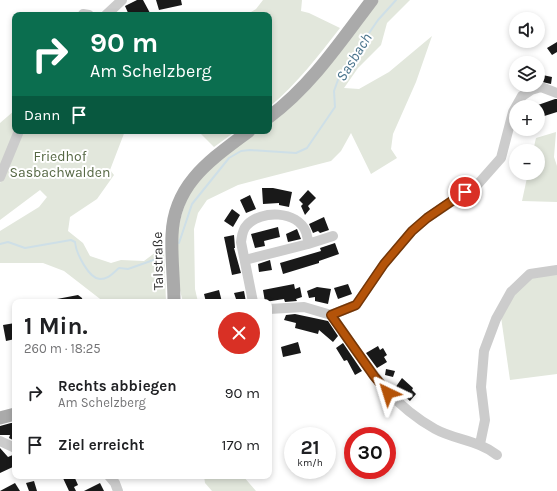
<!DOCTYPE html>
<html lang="de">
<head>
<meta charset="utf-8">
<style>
  :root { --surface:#fff; --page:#f2f2f2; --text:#202124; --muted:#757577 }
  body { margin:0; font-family:Karla,sans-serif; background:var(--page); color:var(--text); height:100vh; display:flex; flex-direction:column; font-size:15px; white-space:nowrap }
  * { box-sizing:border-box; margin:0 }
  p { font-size:13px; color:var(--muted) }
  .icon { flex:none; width:22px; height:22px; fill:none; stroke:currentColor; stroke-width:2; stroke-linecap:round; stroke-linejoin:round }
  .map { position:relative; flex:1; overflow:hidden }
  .side { position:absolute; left:12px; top:299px; width:260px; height:180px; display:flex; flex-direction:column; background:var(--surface); border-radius:8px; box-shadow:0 2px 6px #0003 }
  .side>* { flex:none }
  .guide { position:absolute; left:12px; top:12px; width:260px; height:122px; border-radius:8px; box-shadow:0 2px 6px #0003; background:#0b6e4f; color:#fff; overflow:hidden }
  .controls { position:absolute; left:509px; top:12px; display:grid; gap:8px }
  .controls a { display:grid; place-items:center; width:36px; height:36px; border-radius:50%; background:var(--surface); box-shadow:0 2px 6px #0003; font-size:20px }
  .speed { position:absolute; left:284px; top:427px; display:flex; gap:8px; font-size:20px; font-weight:700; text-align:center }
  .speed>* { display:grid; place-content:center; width:52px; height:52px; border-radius:50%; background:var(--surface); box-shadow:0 2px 6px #0003; line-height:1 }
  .speed small { font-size:10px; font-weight:400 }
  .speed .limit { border:6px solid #d22; background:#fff; color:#111 }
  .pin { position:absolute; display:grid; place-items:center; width:34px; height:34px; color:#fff; margin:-17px; border:2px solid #fff; border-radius:50%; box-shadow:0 1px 4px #0007 }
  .me { position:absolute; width:44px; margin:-22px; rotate:319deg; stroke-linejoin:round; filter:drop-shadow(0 0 3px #0008) }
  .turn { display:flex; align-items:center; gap:14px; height:84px; padding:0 12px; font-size:18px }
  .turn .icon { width:52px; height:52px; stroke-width:2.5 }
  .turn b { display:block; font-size:28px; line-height:34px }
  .then { display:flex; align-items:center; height:38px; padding:0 12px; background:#0003; gap:8px; font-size:15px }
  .round { display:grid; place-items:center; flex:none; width:42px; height:42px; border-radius:21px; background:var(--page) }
  .headline { display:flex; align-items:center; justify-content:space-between; height:68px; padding:0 12px }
  h1 { font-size:24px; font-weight:700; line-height:30px }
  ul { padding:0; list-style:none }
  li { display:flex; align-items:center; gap:12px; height:52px; padding:0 12px }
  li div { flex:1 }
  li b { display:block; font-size:15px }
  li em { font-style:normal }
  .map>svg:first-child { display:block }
  .green { fill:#e2e7dc }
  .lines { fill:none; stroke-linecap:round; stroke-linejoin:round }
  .stream { stroke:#cedfe7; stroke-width:2 }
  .building { fill:#191919 }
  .minor { stroke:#ccc; stroke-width:10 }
  .major { stroke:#aaa; stroke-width:13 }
  .route-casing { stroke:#753606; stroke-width:10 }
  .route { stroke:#b45309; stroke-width:7 }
  .labels { text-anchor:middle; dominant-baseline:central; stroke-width:4; stroke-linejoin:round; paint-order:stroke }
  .park-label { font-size:14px; fill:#566844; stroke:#fff }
  .street-label { font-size:14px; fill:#323232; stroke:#fff }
  .water-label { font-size:15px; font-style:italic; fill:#49738b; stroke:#fff }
</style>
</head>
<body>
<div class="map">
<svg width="557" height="491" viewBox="0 0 557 491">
  <rect width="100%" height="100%" fill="#fff"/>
  <!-- green -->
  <path class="green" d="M263,0H302L301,11L309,13L340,28C318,56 297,84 269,107V15H246L256,9Z
    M379,0H410L387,23L381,45L358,68L344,88L359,89L389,72L432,36L416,82L393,134L391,149L397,158L371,174L351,133L341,151L331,161L238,185L207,200L198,213L194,229L195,289L198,302H183C171,261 174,215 198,179C206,166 220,158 232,149C239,144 249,134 257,131C260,130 266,131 269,131V122L352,36Z
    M15,110V131L0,170V123Z
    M23,131H125L110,170L114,175L97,199L70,217L68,231L83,243L90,256L111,263L121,260L144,261L164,246L166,302H104L64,271L43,263H0V231L39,207L47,197L40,190L0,220V183Z
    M198,131H236L214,147Z
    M556,132L554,157L557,166V202L522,201L528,173H538V151H533L536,138Z
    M557,272V374L510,380L501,317L513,295L527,281L538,275Z
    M204,476H243L256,491H212L205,483Z"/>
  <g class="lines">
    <!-- stream -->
    <path class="stream" d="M179,243L192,204L229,158L241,151L250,150L296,153L307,148L335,107L334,91L339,77L378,20L396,0
      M0,244L8,242L25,248L71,240L75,242C76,253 89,279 100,279C109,279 113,273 119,268L128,269L162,257"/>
  </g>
  <!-- building -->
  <path class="building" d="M137,0H143L150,13L145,15H129L125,6Z
    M156,0H181L182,5L159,10Z
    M557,42V52L552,55L547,48Z
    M538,74L552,77L551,84L538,81Z
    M555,99H557V112L538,118V105Z
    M262,188H273L292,192L289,207L279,205V203L263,204Z
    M308,190L316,198L308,206L310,209L305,215L301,206L303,204L299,200Z
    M250,195L256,209L246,213L240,200Z
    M232,209L240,215L233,227L224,221Z
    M324,217L329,230L320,233L318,231L313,233L309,224Z
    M278,227L280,237L264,241L265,246L255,248L251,234Z
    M297,229L301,239L288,242L286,234Z
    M234,235L235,248H234L241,273L232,275L224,237Z
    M335,243L339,254L319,261V263L283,274L280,263L321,251L320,248Z
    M270,260L272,270L259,272L258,264Z
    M294,284L295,289L300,287L302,297L296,299L297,301L285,302L284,299L265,302L263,290Z
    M348,284L352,294L338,299L334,288Z
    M317,287L331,289L328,304L315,301V297L309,298L307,291Z
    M219,290L222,302H206L204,294Z
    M244,291L246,302H237L234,293Z
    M78,295L82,298L83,302H57V299Z
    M295,314L328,321L338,336L333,342L319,330L318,334L295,328L296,323L284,320L286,315Z
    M15,323V339L6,341L3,325Z
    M298,342L301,353L283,357L281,347Z
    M343,343L362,371L355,375L347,360L344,361L336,348Z
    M378,346L380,350L383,348L387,355L384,357L387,362L377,368L366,353Z
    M386,369L395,371L393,377L385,375Z
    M402,378L413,388L412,390L416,394L410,401L395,388Z
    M11,423H15V441L9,438L10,435H0V426Z
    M0,448L8,457L15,454V466L0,473Z
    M62,476H74L78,485L74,487L76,491H69Z
    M34,481L37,491H29L26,483Z
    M15,483L20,491H0Z
    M100,483L104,491H84Z"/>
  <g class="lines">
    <!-- minor -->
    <path class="minor" d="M83,14L89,15
      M106,15L122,0
      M0,177L19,131
      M308,244L333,236
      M245,260L308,244C308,240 307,235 306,232C297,210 261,210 247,225C242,230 242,236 241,242L253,302
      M269,309L304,307L331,315L356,305L384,264L412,231L427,218L478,184L501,158L513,112L522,96L531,90L541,87L557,93
      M331,315C364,360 385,401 435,429C455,440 478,440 497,455
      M0,441L15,448
      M480,444L485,420L481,387L484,351L496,319L511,292L530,274L557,270
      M109,476L115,483L118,491"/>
    <!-- major -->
    <path class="major" d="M269,117C311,86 341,41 372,0
      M174,302C174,280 171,257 172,235C174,183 212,159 249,131
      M0,418L15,414"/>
  </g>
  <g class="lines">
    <defs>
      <path id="route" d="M388,393L374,376L331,315L356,305L384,264L412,231L427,218L465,192"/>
    </defs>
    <!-- route casing -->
    <use href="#route" class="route-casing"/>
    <!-- route -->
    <use href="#route" class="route"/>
  </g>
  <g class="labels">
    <!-- park labels -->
    <g class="park-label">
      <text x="60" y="156">Friedhof<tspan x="60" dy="16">Sasbachwalden</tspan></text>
    </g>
    <!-- street labels -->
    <g class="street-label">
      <text transform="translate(158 261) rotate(-91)">Talstraße</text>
    </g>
    <!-- water labels -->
    <g class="water-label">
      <text transform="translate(354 57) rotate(-58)">Sasbach</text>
    </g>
  </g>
</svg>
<div class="controls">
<a><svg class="icon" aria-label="sound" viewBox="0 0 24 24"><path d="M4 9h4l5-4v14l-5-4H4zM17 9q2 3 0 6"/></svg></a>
<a><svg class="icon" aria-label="layers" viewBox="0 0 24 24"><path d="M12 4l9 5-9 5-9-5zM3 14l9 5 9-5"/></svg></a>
<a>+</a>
<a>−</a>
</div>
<div class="speed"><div>21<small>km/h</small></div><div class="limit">30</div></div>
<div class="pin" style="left:465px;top:192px;background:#d93025"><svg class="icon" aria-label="arrive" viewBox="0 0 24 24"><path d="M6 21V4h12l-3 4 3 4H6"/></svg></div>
<svg class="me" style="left:388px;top:393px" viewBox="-20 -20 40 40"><path d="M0-17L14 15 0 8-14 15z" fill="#b45309" stroke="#fff" stroke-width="4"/></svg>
<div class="guide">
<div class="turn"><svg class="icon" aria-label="right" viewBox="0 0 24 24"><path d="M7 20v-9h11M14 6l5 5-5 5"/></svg><div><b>90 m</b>Am Schelzberg</div></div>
<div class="then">Dann<svg class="icon" aria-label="arrive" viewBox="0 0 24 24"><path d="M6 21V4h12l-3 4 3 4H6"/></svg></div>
</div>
<section class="side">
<div class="headline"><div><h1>1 Min.</h1><p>260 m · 18:25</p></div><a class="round" style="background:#d93025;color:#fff"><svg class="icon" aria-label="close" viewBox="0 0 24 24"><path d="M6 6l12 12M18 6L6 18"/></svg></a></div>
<ul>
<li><svg class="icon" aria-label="right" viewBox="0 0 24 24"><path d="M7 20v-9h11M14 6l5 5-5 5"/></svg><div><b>Rechts abbiegen</b><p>Am Schelzberg</p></div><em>90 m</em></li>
<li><svg class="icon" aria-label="arrive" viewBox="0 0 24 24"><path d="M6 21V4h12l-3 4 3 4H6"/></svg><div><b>Ziel erreicht</b></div><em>170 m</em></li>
</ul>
</section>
</div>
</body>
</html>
